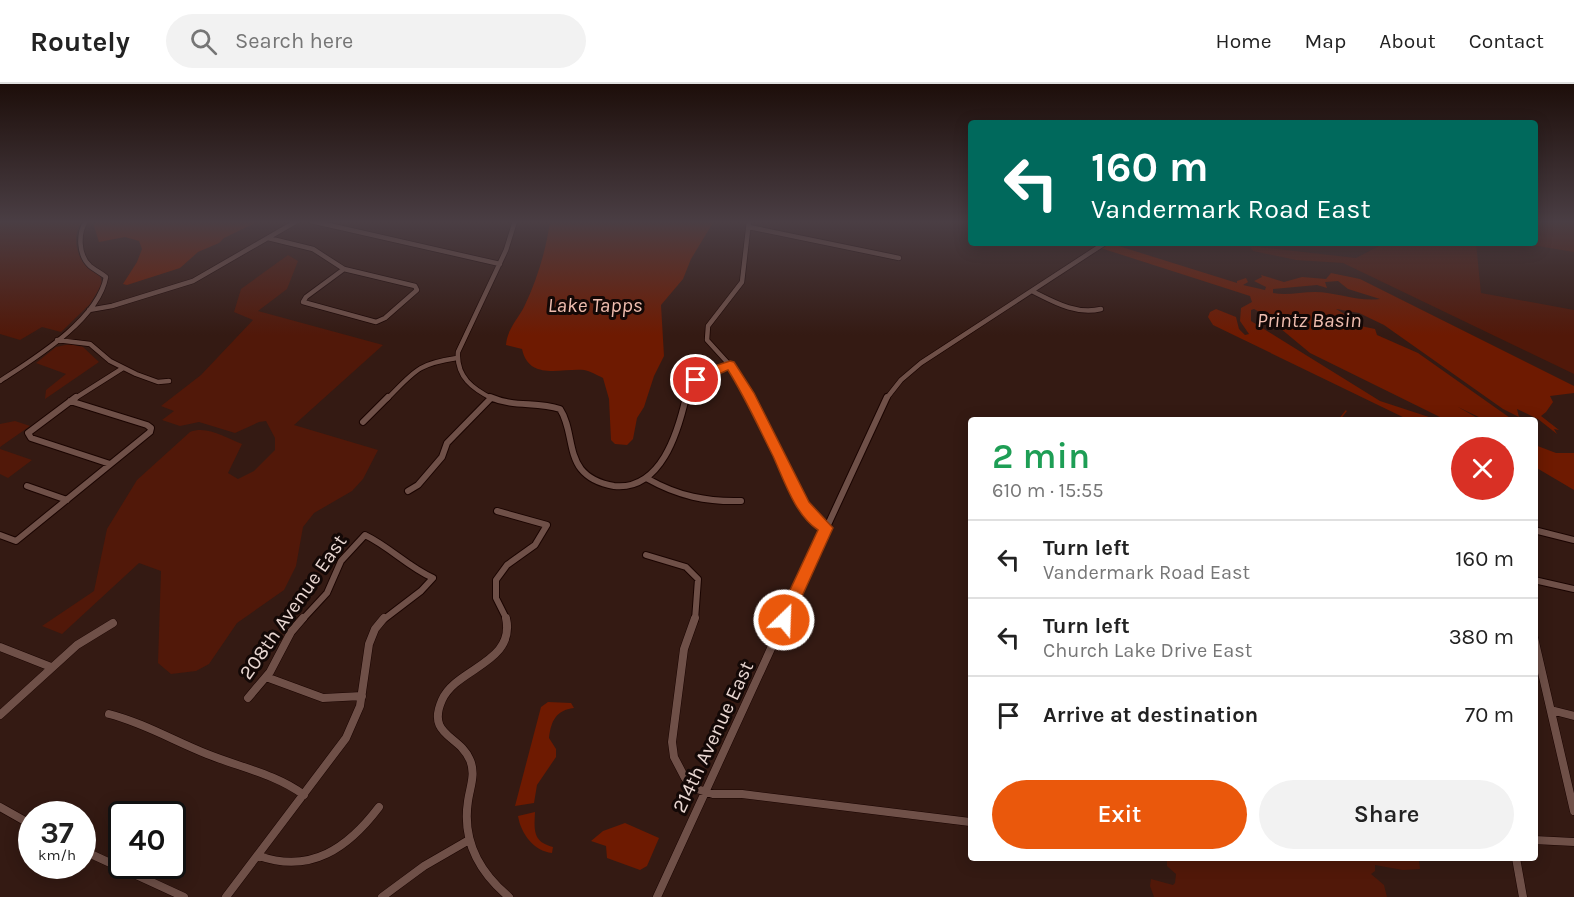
<!DOCTYPE html>
<html lang="en">
<head>
<meta charset="utf-8">
<style>
  :root { --surface:#fff; --page:#f2f2f2; --text:#222; --muted:#767676; --line:#e0e0e0; --accent:#ea580c }
  body { margin:0; font-family:Karla,sans-serif; background:var(--page); color:var(--text); height:100vh; display:flex; flex-direction:column; font-size:22px; white-space:nowrap }
  * { box-sizing:border-box; margin:0 }
  p { font-size:20px; color:var(--muted) }
  .icon { flex:none; width:33px; height:33px; fill:none; stroke:currentColor; stroke-width:2; stroke-linecap:round; stroke-linejoin:round }
  .map { position:relative; flex:1; overflow:hidden }
  .drawer { position:absolute; left:968px; top:333px; width:570px; height:444px; display:flex; flex-direction:column; background:var(--surface); border-radius:6px; box-shadow:0 3px 15px #0003 }
  .drawer>* { flex:none }
  .top-card { position:absolute; left:968px; top:36px; width:570px; height:126px; border-radius:6px; box-shadow:0 3px 15px #0003; background:#00695c; color:#fff; overflow:hidden }
  .speed { position:absolute; left:18px; top:717px; display:flex; gap:12px; font-size:30px; font-weight:700; text-align:center }
  .speed>* { display:grid; place-content:center; width:78px; height:78px; border-radius:50%; background:var(--surface); box-shadow:0 3px 15px #0003; line-height:1 }
  .speed small { font-size:15px; font-weight:400 }
  .speed .limit { border:3px solid #111; border-radius:9px; background:#fff; color:#111 }
  .pin { position:absolute; display:grid; place-items:center; width:51px; height:51px; color:#fff; margin:-26px; border:3px solid #fff; border-radius:50%; box-shadow:0 2px 6px #0007 }
  .me { position:absolute; width:66px; margin:-33px; rotate:24deg; stroke-linejoin:round; filter:drop-shadow(0 0 4px #0008) }
  .turn { display:flex; align-items:center; gap:21px; height:126px; padding:0 24px; font-size:27px }
  .turn .icon { width:78px; height:78px; stroke-width:2.5 }
  .turn b { display:block; font-size:42px; line-height:51px }
  .round { display:grid; place-items:center; flex:none; width:63px; height:63px; border-radius:32px; background:var(--page) }
  .summary { display:flex; align-items:center; justify-content:space-between; height:102px; padding:0 24px }
  h1 { font-size:36px; font-weight:600; line-height:45px; color:#1e9e55 }
  .cta { display:flex; gap:12px; margin-top:auto; padding:12px 24px }
  .cta a { flex:1; height:69px; border-radius:36px; background:var(--accent); color:#fff; font-size:24px; font-weight:600; line-height:69px; text-align:center }
  .cta a+a { background:var(--page); color:var(--text) }
  ul { padding:0; list-style:none }
  li { display:flex; align-items:center; gap:18px; height:78px; padding:0 24px; border-top:2px solid var(--line) }
  li div { flex:1 }
  li b { display:block; font-size:22px }
  li em { font-style:normal }
  header { display:flex; align-items:center; gap:36px; box-sizing:border-box; height:84px; padding:0 30px; background:var(--surface); border-bottom:2px solid var(--line) }
  header strong { font-size:28px }
  nav { display:flex; gap:33px; margin-inline-start:auto; font-size:21px }
  .search { width:420px; height:54px; background:var(--page); display:flex; align-items:center; gap:15px; box-sizing:border-box; padding:0 21px; border-radius:33px; color:var(--muted); font-size:22px }
  .map>svg:first-child { display:block }
  .green { fill:#511809 }
  .water { fill:#6e1a01; fill-rule:evenodd }
  .lines { fill:none; stroke-linecap:round; stroke-linejoin:round }
  .stream { stroke:#6e1a01; stroke-width:1.5 }
  .minor-far2-casing { stroke:#1a0401; stroke-width:6 }
  .minor-far1-casing { stroke:#1a0401; stroke-width:8 }
  .minor-casing { stroke:#1a0401; stroke-width:9 }
  .minor-far2 { stroke:#6f5048; stroke-width:4.5 }
  .minor-far1 { stroke:#6f5048; stroke-width:6 }
  .minor { stroke:#6f5048; stroke-width:8 }
  .route { fill:#ea580c; stroke:#983908; stroke-width:1.5 }
  .labels { text-anchor:middle; dominant-baseline:central; stroke-width:6; stroke-linejoin:round; paint-order:stroke }
  .street-label { font-size:20px; fill:#e9d7d2; stroke:#130806 }
  .water-label { font-size:21px; font-style:italic; fill:#efbdaf; stroke:#130806 }
</style>
</head>
<body>
<header>
<strong>Routely</strong>
<div class="search"><svg class="icon" aria-label="search" viewBox="0 0 24 24"><circle cx="10" cy="10" r="6"/><path d="M15 15l6 6"/></svg>Search here</div>
<nav><a>Home</a><a>Map</a><a>About</a><a>Contact</a></nav>
</header>
<div class="map">
<svg width="1574" height="813" viewBox="0 0 1574 813">
  <rect width="100%" height="100%" fill="#341a13"/>
  <!-- green -->
  <path class="green" d="M0,137H83C71,149 76,172 87,183C91,187 96,189 100,191L102,200L90,220L61,248L42,243L20,256L0,250Z
    M1535,137H1574V168L1519,159H1534Z
    M1385,159H1476L1481,209L1574,226V290L1343,179L1296,176L1253,167L1250,162L1356,174Z
    M288,171L298,177L287,205L258,227L383,261L294,341L378,366L363,395L352,407L314,429L303,443L296,482L284,506L237,539L209,580L196,587L171,590L158,579L161,487L139,479L62,550L42,542L94,507L107,445L137,396L190,348C207,341 226,354 242,360L228,389L238,395L254,387L275,366V354L266,337L259,338L235,349L199,338L180,342L162,336L174,327L161,322L201,291L253,236L234,228L241,205Z
    M70,260L83,263L99,278L45,315L46,306L66,290L36,279L56,263Z
    M15,337L30,342L0,363V340Z
    M0,365L32,376L8,394L0,390Z
    M1167,774H1416L1419,776L1420,785L1403,786L1375,781V787L1371,790L1384,801L1387,813H1154L1150,802L1151,795L1173,801L1175,799L1176,790L1167,782Z"/>
  <!-- water -->
  <path class="water" d="M96,137H259L224,154L219,159L198,168L180,184L127,201L123,200L137,178L142,165L139,157L125,153L99,158L94,142Z
    M550,137H714L691,175L683,195L661,221L664,272L654,292L644,323L637,334L633,355L627,361L615,360L611,356L609,315L603,294C597,291 590,287 584,286C561,284 529,297 522,265L506,261C507,246 517,236 524,223C537,196 546,167 550,137Z
    M1085,159H1109L1237,199V197L1246,194L1248,198L1243,201L1265,206L1266,203L1254,197L1262,193L1261,191L1284,198L1302,193L1326,195L1331,189L1360,195L1574,302V309L1550,312L1553,318L1546,328L1541,332L1559,346L1554,345L1557,350L1538,335L1517,325L1519,333L1503,325L1384,241L1359,229L1336,225L1348,232L1356,234V241L1375,245L1377,251L1418,269L1513,336H1485L1458,323L1481,336H1446L1310,269L1263,230L1254,225L1251,226V237L1380,317L1438,336H1409L1213,241L1208,233L1210,228L1216,225L1236,233L1239,245L1245,251L1249,250L1240,237L1241,224L1252,218L1250,212ZM1338,197L1348,205L1380,215C1359,218 1336,208 1315,208C1300,208 1287,212 1273,209V205L1317,201L1327,204L1325,198Z
    M1535,361L1556,369H1574V406L1535,383Z
    M548,618L571,619L574,624C556,626 551,637 549,654L556,665V673L537,701L534,719L515,722L541,623Z
    M535,728C534,747 533,758 553,763L552,769C534,767 521,750 518,732Z
    M625,739L659,754L647,782L640,786L607,774L606,762L591,757L603,747Z"/>
  <g class="lines">
    <!-- stream -->
    <path class="stream" d="M1339,336L1346,327"/>
    <defs>
      <path id="minor-far2" d="M311,137L500,180
        M749,137L742,198L708,242L707,256L737,289L750,315
        M749,143L899,174
        M268,154L313,165L344,185
        M344,185L415,202L417,206L385,234L376,238L303,218L306,213Z
        M1032,207C1054,218 1076,231 1101,225
        M89,226L112,222L193,197L297,137
        M57,256L90,260L110,277L136,290L158,298L169,297
        M0,297C35,274 98,236 106,193C101,189 95,186 90,182C78,171 78,149 86,137
        M74,315L123,284
        M387,315C415,287 417,280 457,274
        M493,315C473,305 456,293 458,268L506,166L515,137
        M685,315C691,292 710,287 730,280
        M886,315L901,296L921,279L1105,159"/>
      <path id="minor-far1" d="M76,313L28,349L31,354L110,380
        M490,313C515,324 536,317 560,325C572,343 568,368 581,385C589,395 602,400 614,402C661,407 678,348 686,313
        M749,313C766,346 798,426 826,444
        M363,338L388,313
        M648,395C678,412 707,418 741,417
        M27,402L67,416
        M408,407L418,401L442,373L447,359L491,314
        M497,427L547,441L535,461L507,481L496,496V514L507,536
        M1534,446L1574,456
        M0,451L16,457L150,348L151,344L147,341L70,317
        M646,471L686,483L698,495L695,536
        M1534,496L1574,505
        M302,536L327,509L341,477L365,451C390,463 408,483 433,494L421,507L383,536
        M784,536L887,313"/>
      <path id="minor" d="M506,534C516,579 456,584 442,616C426,652 460,651 470,676C476,690 470,703 468,717C462,756 479,788 509,813
        M695,534L684,565L672,658L674,673L685,694L697,705L713,710H742L970,738
        M1534,554L1574,727
        M0,563L51,583
        M266,593L323,614L362,612
        M248,614L270,588L291,548L303,534
        M1551,626L1574,632
        M109,630C144,639 174,657 207,670C239,683 276,690 304,711
        M0,631L77,561L113,539
        M0,723L32,741
        M1534,756L1574,758
        M82,766L184,813
        M259,772C311,790 348,764 379,723
        M1516,774L1523,813
        M226,813L346,654L360,622L369,560L375,545L384,534
        M382,813L424,782L469,756
        M657,813L785,534"/>
    </defs>
    <!-- minor-far2 casing -->
    <use href="#minor-far2" class="minor-far2-casing"/>
    <!-- minor-far1 casing -->
    <use href="#minor-far1" class="minor-far1-casing"/>
    <!-- minor casing -->
    <use href="#minor" class="minor-casing"/>
    <!-- minor-far2 -->
    <use href="#minor-far2" class="minor-far2"/>
    <!-- minor-far1 -->
    <use href="#minor-far1" class="minor-far1"/>
    <!-- minor -->
    <use href="#minor" class="minor"/>
  </g>
  <!-- sky -->
  <linearGradient id="sky" x2="0" y2="1"><stop stop-color="#1d0e0a"/><stop offset="0.55" stop-color="#4a3e44"/><stop offset="1" stop-color="#4a3e44" stop-opacity="0"/></linearGradient>
  <rect width="1574" height="251" fill="url(#sky)"/>
  <!-- route -->
  <path class="route" d="M730,277L734,278L754,309L809,418L833,444L789,541L784,543L778,541L776,536L818,446C795,431 784,396 773,372C758,342 745,313 728,286C717,290 702,301 691,299L690,296L702,286Z"/>
  <g class="labels">
    <!-- street labels -->
    <g class="street-label">
      <text transform="translate(293 523) rotate(-55)">208th Avenue East</text>
      <text transform="translate(713 653) rotate(-65)">214th Avenue East</text>
    </g>
    <!-- water labels -->
    <g class="water-label">
      <text x="595" y="221">Lake Tapps</text>
      <text x="1309" y="236">Printz Basin</text>
    </g>
  </g>
</svg>
<div class="speed"><div>37<small>km/h</small></div><div class="limit">40</div></div>
<div class="pin" style="left:696px;top:296px;background:#d93025"><svg class="icon" aria-label="arrive" viewBox="0 0 24 24"><path d="M6 21V4h12l-3 4 3 4H6"/></svg></div>
<svg class="me" style="left:784px;top:536px" viewBox="-20 -20 40 40"><circle r="17" fill="#ea580c" stroke="#fff" stroke-width="3"/><path d="M0-11L8 9 0 5-8 9z" fill="#fff"/></svg>
<div class="top-card">
<div class="turn"><svg class="icon" aria-label="left" viewBox="0 0 24 24"><path d="M17 20v-9H6M10 6l-5 5 5 5"/></svg><div><b>160 m</b>Vandermark Road East</div></div>
</div>
<section class="drawer">
<div class="summary"><div><h1>2 min</h1><p>610 m · 15:55</p></div><a class="round" style="background:#d93025;color:#fff"><svg class="icon" aria-label="close" viewBox="0 0 24 24"><path d="M6 6l12 12M18 6L6 18"/></svg></a></div>
<ul>
<li><svg class="icon" aria-label="left" viewBox="0 0 24 24"><path d="M17 20v-9H6M10 6l-5 5 5 5"/></svg><div><b>Turn left</b><p>Vandermark Road East</p></div><em>160 m</em></li>
<li><svg class="icon" aria-label="left" viewBox="0 0 24 24"><path d="M17 20v-9H6M10 6l-5 5 5 5"/></svg><div><b>Turn left</b><p>Church Lake Drive East</p></div><em>380 m</em></li>
<li><svg class="icon" aria-label="arrive" viewBox="0 0 24 24"><path d="M6 21V4h12l-3 4 3 4H6"/></svg><div><b>Arrive at destination</b></div><em>70 m</em></li>
</ul>
<div class="cta"><a>Exit</a><a>Share</a></div>
</section>
</div>
</body>
</html>
